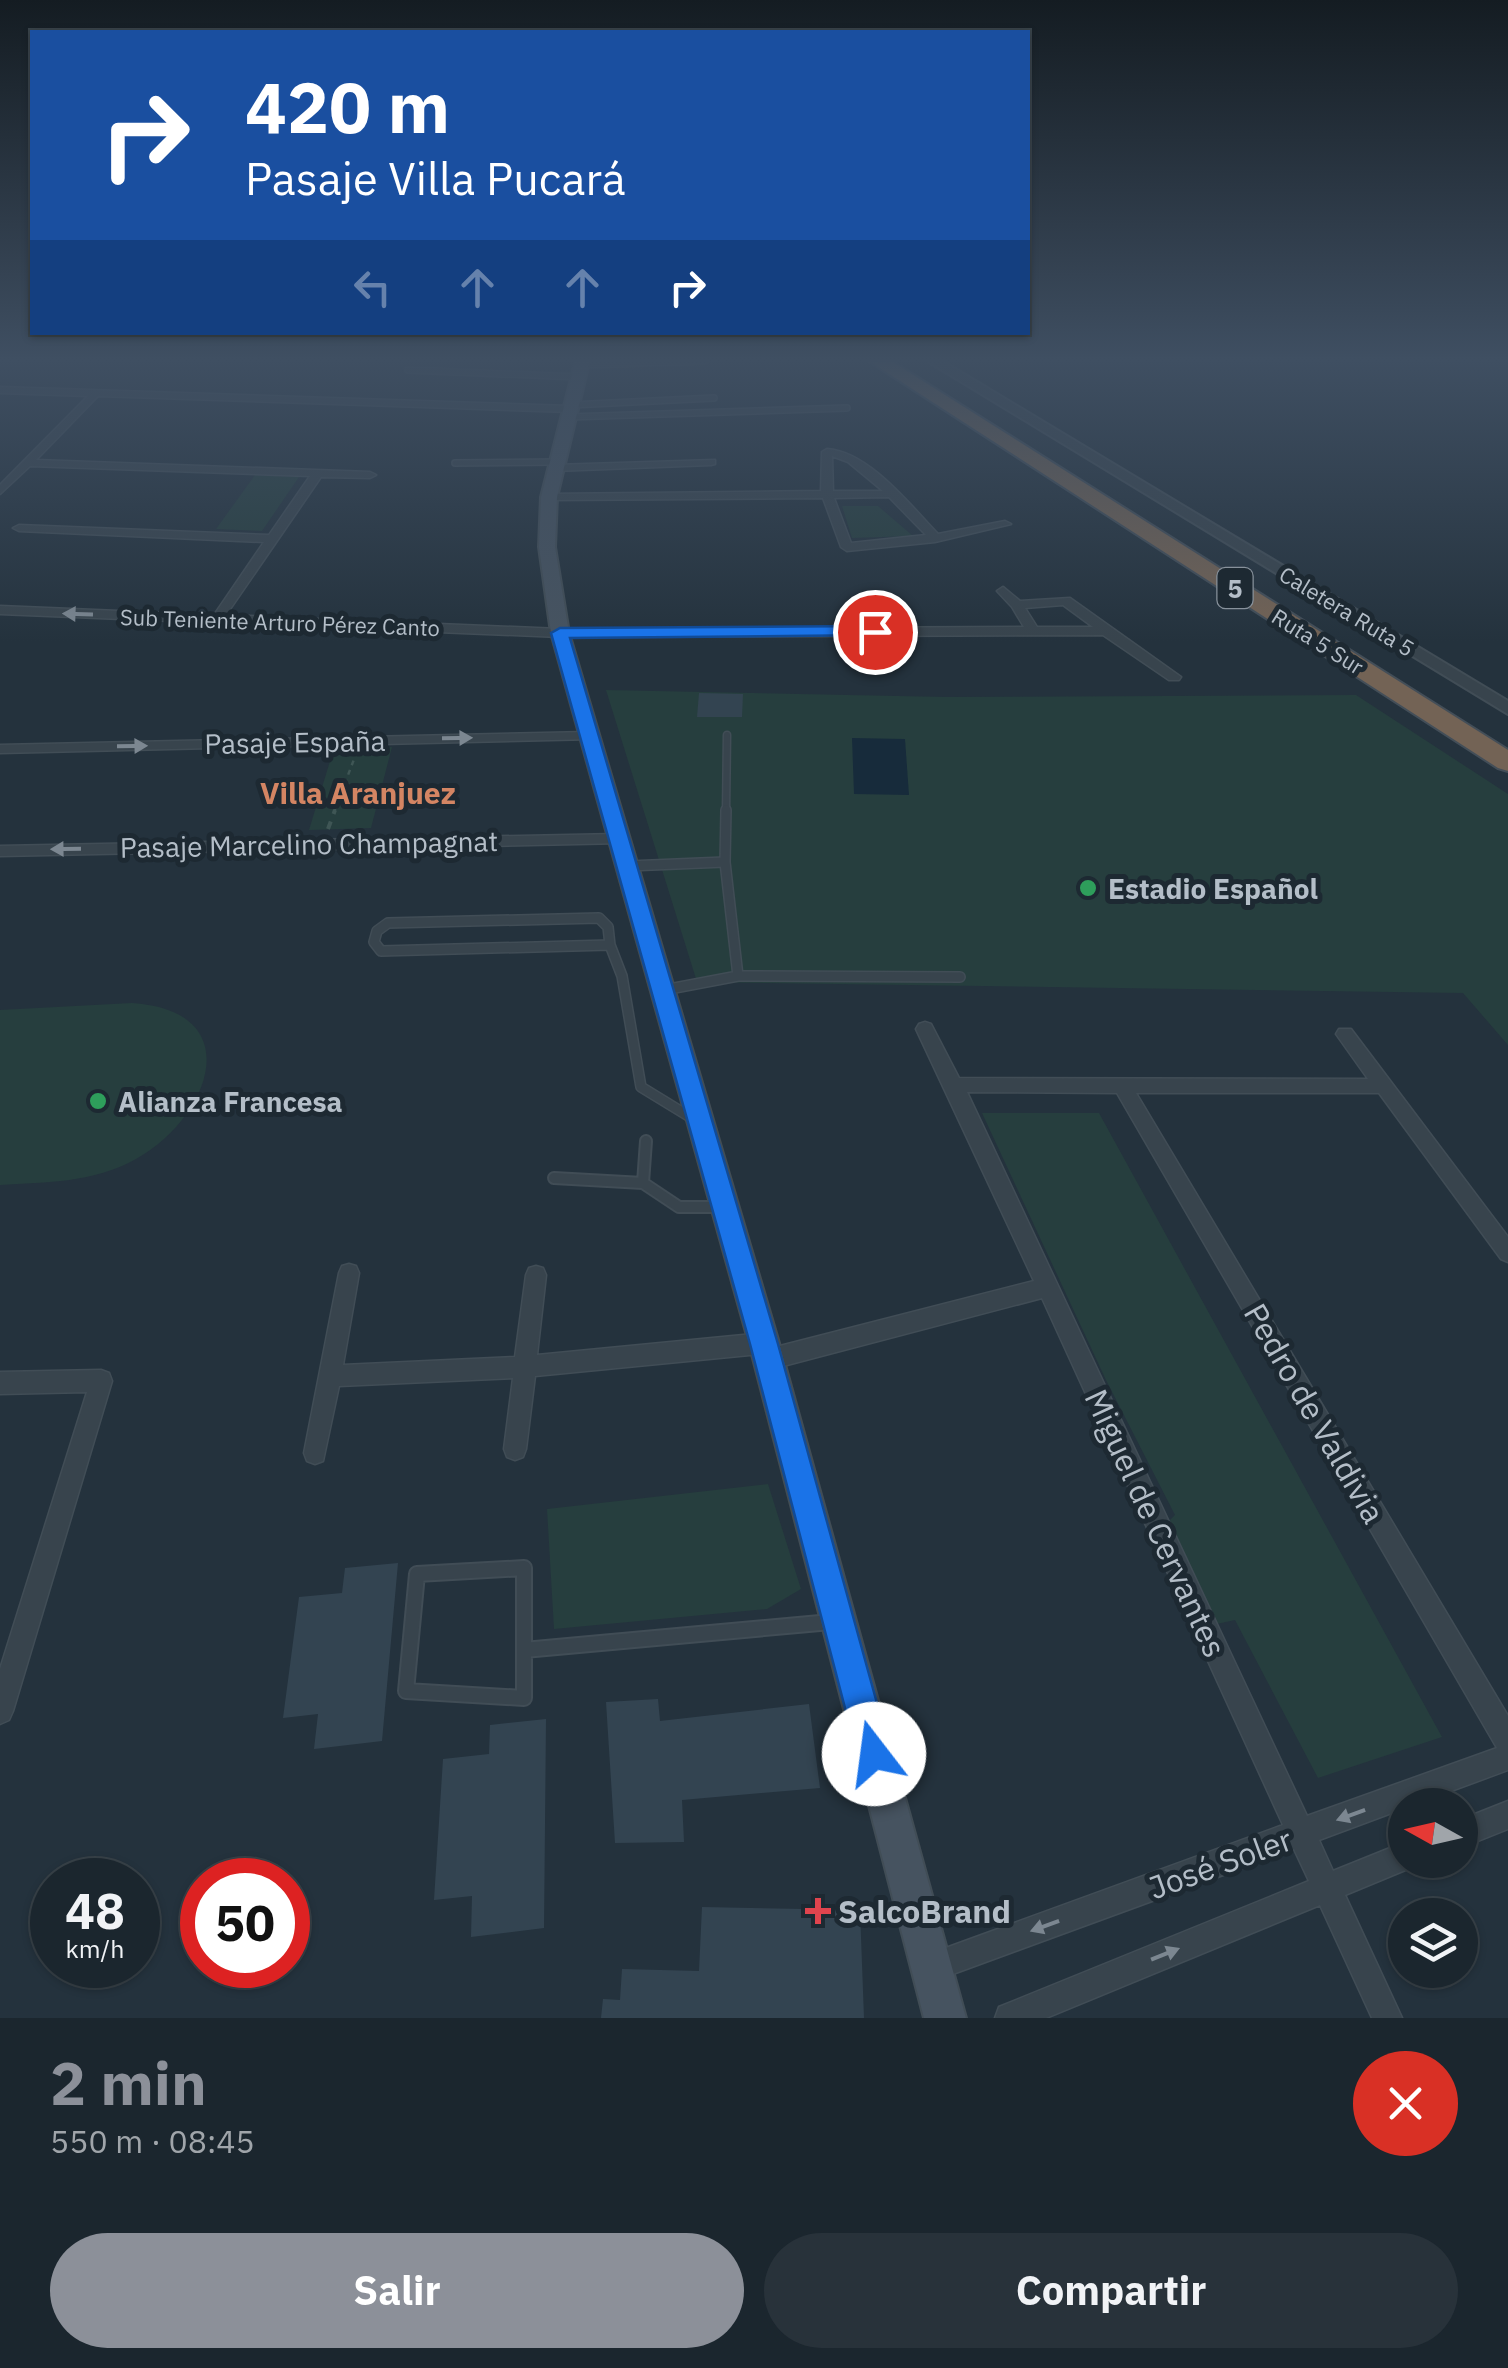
<!DOCTYPE html>
<html lang="es">
<head>
<meta charset="utf-8">
<style>
  :root { --surface:#1b262e; --page:#28323a; --text:#f1f3f6; --muted:#a0a5aa; --line:#39434a; --accent:#8c9099 }
  body { margin:0; font-family:"IBM Plex Sans",sans-serif; background:var(--page); color:var(--text); height:100vh; display:flex; flex-direction:column; font-size:38px; white-space:nowrap }
  * { box-sizing:border-box; margin:0 }
  p { font-size:32px; color:var(--muted) }
  .icon { flex:none; width:55px; height:55px; fill:none; stroke:currentColor; stroke-width:2; stroke-linecap:round; stroke-linejoin:round }
  .map { position:relative; height:2018px; overflow:hidden }
  .sheet { display:flex; flex-direction:column; background:var(--surface); flex:1 }
  .sheet>* { flex:none }
  .guide { position:absolute; left:30px; top:30px; width:1000px; height:305px; border-radius:0px; box-shadow:0 2px 8px #0004,0 0 0 2px var(--line); background:#1a4fa0; color:#fff; overflow:hidden }
  .needle { width:65px; rotate:278deg }
  .controls { position:absolute; left:1388px; top:1788px; display:grid; gap:20px }
  .controls a { display:grid; place-items:center; width:90px; height:90px; border-radius:50%; background:var(--surface); box-shadow:0 2px 8px #0004,0 0 0 2px var(--line); font-size:50px }
  .speed { position:absolute; left:30px; top:1858px; display:flex; gap:20px; font-size:50px; font-weight:700; text-align:center }
  .speed>* { display:grid; place-content:center; width:130px; height:130px; border-radius:50%; background:var(--surface); box-shadow:0 2px 8px #0004,0 0 0 2px var(--line); line-height:1 }
  .speed small { font-size:25px; font-weight:400 }
  .speed .limit { border:15px solid #d22; background:#fff; color:#111 }
  .pin { position:absolute; display:grid; place-items:center; width:85px; height:85px; color:#fff; margin:-42px; border:5px solid #fff; border-radius:50%; box-shadow:0 2px 10px #0007 }
  .me { position:absolute; width:110px; margin:-55px; rotate:345deg; stroke-linejoin:round; filter:drop-shadow(0 0 8px #0008) }
  .turn { display:flex; align-items:center; gap:35px; height:210px; padding:0 50px; font-size:45px }
  .turn .icon { width:130px; height:130px; stroke-width:2.5 }
  .turn b { display:block; font-size:70px; line-height:85px }
  .lanes { display:flex; align-items:center; height:95px; padding:0 50px; background:#0003; justify-content:center; gap:50px; direction:ltr }
  .lanes .off { opacity:.35 }
  .round { display:grid; place-items:center; flex:none; width:105px; height:105px; border-radius:52px; background:var(--page) }
  .head { display:flex; align-items:center; justify-content:space-between; height:170px; padding:0 50px }
  h1 { font-size:60px; font-weight:700; line-height:75px; color:var(--accent) }
  .primary-button { display:flex; gap:20px; margin-top:auto; padding:20px 50px }
  .primary-button a { flex:1; height:115px; border-radius:60px; background:var(--accent); color:#fff; font-size:40px; font-weight:700; line-height:115px; text-align:center }
  .primary-button a+a { background:var(--page); color:var(--text) }
  .map>svg:first-child { display:block }
  .green { fill:#263e3e }
  .water { fill:#172b3b }
  .building { fill:#334451 }
  .lines { fill:none; stroke-linecap:round; stroke-linejoin:round }
  .service-far4-casing { stroke:#414d56; stroke-width:8 }
  .service-far3-casing { stroke:#414d56; stroke-width:9 }
  .service-far2-casing { stroke:#414d56; stroke-width:12 }
  .service-far1-casing { stroke:#414d56; stroke-width:14 }
  .service-casing { stroke:#414d56; stroke-width:18 }
  .minor-casing { stroke:#414d56; stroke-width:3 }
  .tertiary-casing { stroke:#414d56; stroke-width:4 }
  .secondary-casing { stroke:#414d56; stroke-width:4 }
  .motorway-casing { stroke:#434e58; stroke-width:4 }
  .path-far1 { stroke:#3f5655; stroke-width:2.5; stroke-dasharray:5 5; stroke-linecap:butt }
  .path { stroke:#3f5655; stroke-width:4; stroke-dasharray:8 8; stroke-linecap:butt }
  .service-far4 { stroke:#38444d; stroke-width:5 }
  .service-far3 { stroke:#38444d; stroke-width:6 }
  .service-far2 { stroke:#38444d; stroke-width:9 }
  .service-far1 { stroke:#38444d; stroke-width:10 }
  .service { stroke:#38444d; stroke-width:14 }
  .minor { fill:#38444d; fill-rule:evenodd }
  .tertiary { fill:#38444d; fill-rule:evenodd }
  .secondary { fill:#465360; fill-rule:evenodd }
  .motorway { fill:#736355; fill-rule:evenodd }
  .oneway { fill:#7c8791 }
  .route { fill:#1a73e8; stroke:#114b97; stroke-width:2.5 }
  .leisure-dot { fill:#2e9e5b; stroke:#1d2932; stroke-width:4 }
  .health-dot { fill:#e0444e; stroke:#1d2932; stroke-width:4 }
  .labels { text-anchor:middle; dominant-baseline:central; stroke-width:10; stroke-linejoin:round; paint-order:stroke }
  .far-street-label { font-size:22px; fill:#b4bec8; stroke:#1d2932 }
  .shield { fill:#1d2932; stroke:#87919b; stroke-width:2.5 }
  .shield-label { font-size:25px; font-weight:bold; fill:#b4bec8 }
  .street-label { font-size:28px; fill:#b4bec8; stroke:#1d2932 }
  .poi-label { font-size:28px; font-weight:bold; fill:#b4bec8; stroke:#1d2932; text-anchor:start }
  .neighbourhood-label { font-size:30px; font-weight:bold; fill:#d48563; stroke:#1d2932 }
  .near-street-label { font-size:32px; fill:#b4bec8; stroke:#1d2932 }
  .near-poi-label { font-size:32px; font-weight:bold; fill:#b4bec8; stroke:#1d2932; text-anchor:start }
</style>
</head>
<body>
<div class="map">
<svg width="1508" height="2018" viewBox="0 0 1508 2018">
  <rect width="100%" height="100%" fill="#24323d"/>
  <!-- green -->
  <path class="green" d="M255,475L299,477L262,531L216,529Z
    M842,506H878L913,536L852,538Z
    M606,690L946,697L1356,695L1508,794V1045L1463,993L697,982Z
    M392,747L371,828L309,830L334,748Z
    M132,1003C250,1011 210,1118 136,1159C93,1183 47,1182 0,1185V1010Z
    M982,1113H1099L1442,1737L1318,1778L1235,1620L1212,1625L1164,1526L1175,1515L1106,1380Z
    M768,1484L801,1589L767,1609L554,1629L547,1509Z"/>
  <!-- water -->
  <path class="water" d="M852,738L905,739L909,795L854,794Z"/>
  <!-- building -->
  <path class="building" d="M699,693L743,694L742,717H697Z
    M398,1563L382,1741L314,1749L318,1714L283,1718L299,1597L342,1593L345,1568Z
    M658,1699L660,1721L809,1704L820,1788L682,1800L684,1842L615,1843L606,1702Z
    M546,1719L544,1928L471,1937L472,1896L434,1900L443,1759L489,1754L490,1725Z
    M702,1907L860,1910L864,2018H601L603,1999L620,2000L622,1969L699,1971Z"/>
  <g class="lines">
    <defs>
      <path id="service-far4" d="M582,365L706,361
        M408,370L579,377
        M571,405L714,398
        M568,417L847,408
        M455,463L556,462"/>
      <path id="service-far3" d="M726,812L727,735"/>
      <path id="service-far2" d="M628,866L725,862
        M599,918L608,927L610,945L381,951L374,942L377,931L388,923Z
        M610,945L622,976L641,1087L695,1120
        M738,976L960,977
        M664,990L738,976L725,862L726,810"/>
      <path id="service-far1" d="M554,1178L643,1183L679,1207H721
        M643,1183L646,1141"/>
      <path id="service" d="M524,1568V1698L406,1691L417,1574Z
        M524,1650L831,1622"/>
      <path id="minor" d="M0,387L570,406L575,409L570,412L98,396L36,460L370,472L376,475L370,478L321,477L226,615L560,629L1024,627L1012,607L997,591L1003,587L1020,601L1070,598L1181,677L1179,680H1169L1103,635L560,637L0,614V606L214,615L264,542L19,531L13,528L19,525L269,535L310,476L30,466L0,494V485L88,396L0,393ZM1063,605L1093,627H1037L1025,608Z
        M827,449C869,452 910,505 938,534L1005,521L1011,524L935,542L847,551L841,547L823,498L549,500L543,497L549,494L821,491L822,452ZM832,456L848,462L883,491H833ZM889,497L926,535L851,543L834,498Z
        M715,460V464L711,465L555,471L550,468L555,465Z
        M589,732L596,736L594,739L0,753V745Z
        M619,834L624,835L627,839L624,843L0,856V846Z
        M925,1022L931,1024L959,1078L1368,1079L1336,1034L1339,1029H1351L1508,1237V1262L1501,1259L1379,1093H1136L1508,1716V1770L1413,1805H1405V1808L1319,1840L1333,1871L1405,1842V1860H1417L1415,1866L1345,1895L1402,2018H1372L1320,1905L1046,2018H995L999,2007L1309,1881L1294,1849L931,1982L921,1977L916,1967L921,1957L1283,1825L1042,1298L768,1370L760,1367L757,1360L760,1354L535,1376L526,1449L523,1457L515,1460L507,1457L504,1449L513,1378L339,1386L323,1461L315,1464L307,1461L304,1453L339,1273L342,1266L349,1264L356,1266L359,1273L343,1365L515,1357L526,1275L529,1268L536,1266L543,1268L546,1275L537,1355L764,1333L772,1336L775,1343L772,1348L1034,1281L916,1029L919,1024ZM967,1092L1117,1093L1497,1748L1307,1816Z
        M101,1370L109,1373L112,1381L13,1711L9,1720L0,1724V1669L87,1392L0,1394V1372Z
        M1508,1801V1829L1460,1848V1820Z"/>
      <path id="tertiary" d="M924,359H939L1508,701V714Z"/>
      <path id="secondary" d="M576,359H590L557,497L555,547L569,633L779,1343L966,2018H924L749,1343L551,633L539,547L541,497Z"/>
      <path id="motorway" d="M866,359H888L1508,750V771L1498,768Z"/>
    </defs>
    <!-- service-far4 casing -->
    <use href="#service-far4" class="service-far4-casing"/>
    <!-- service-far3 casing -->
    <use href="#service-far3" class="service-far3-casing"/>
    <!-- service-far2 casing -->
    <use href="#service-far2" class="service-far2-casing"/>
    <!-- service-far1 casing -->
    <use href="#service-far1" class="service-far1-casing"/>
    <!-- service casing -->
    <use href="#service" class="service-casing"/>
    <!-- minor casing -->
    <use href="#minor" class="minor-casing"/>
    <!-- tertiary casing -->
    <use href="#tertiary" class="tertiary-casing"/>
    <!-- secondary casing -->
    <use href="#secondary" class="secondary-casing"/>
    <!-- motorway casing -->
    <use href="#motorway" class="motorway-casing"/>
    <!-- path-far1 -->
    <path class="path-far1" d="M334,812L356,754"/>
    <!-- path -->
    <path class="path" d="M328,829L335,810"/>
    <!-- service-far4 -->
    <use href="#service-far4" class="service-far4"/>
    <!-- service-far3 -->
    <use href="#service-far3" class="service-far3"/>
    <!-- service-far2 -->
    <use href="#service-far2" class="service-far2"/>
    <!-- service-far1 -->
    <use href="#service-far1" class="service-far1"/>
    <!-- service -->
    <use href="#service" class="service"/>
    <!-- minor -->
    <use href="#minor" class="minor"/>
    <!-- tertiary -->
    <use href="#tertiary" class="tertiary"/>
    <!-- secondary -->
    <use href="#secondary" class="secondary"/>
    <!-- motorway -->
    <use href="#motorway" class="motorway"/>
  </g>
  <!-- one-way arrows -->
  <defs><path id="oneway-solid" d="M-6-.8H1V-3.2L6.5 0L1 3.2V.8H-6Z" transform="scale(2.5)"/></defs>
  <g class="oneway">
    <use href="#oneway-solid" transform="translate(78 614) rotate(-178)"/>
    <use href="#oneway-solid" transform="translate(457 738) rotate(-1)"/>
    <use href="#oneway-solid" transform="translate(132 746) rotate(-1)"/>
    <use href="#oneway-solid" transform="translate(66 849) rotate(179)"/>
    <use href="#oneway-solid" transform="translate(1351 1815) rotate(160)"/>
    <use href="#oneway-solid" transform="translate(1045 1926) rotate(160)"/>
    <use href="#oneway-solid" transform="translate(1165 1954) rotate(-22)"/>
  </g>
  <!-- sky -->
  <linearGradient id="sky" x2="0" y2="1"><stop stop-color="#141c22"/><stop offset="0.56" stop-color="#3f4f62"/><stop offset="1" stop-color="#3f4f62" stop-opacity="0"/></linearGradient>
  <rect width="1508" height="642" fill="url(#sky)"/>
  <!-- route -->
  <path class="route" d="M875,626L881,628V635L570,638L778,1344L891,1754L886,1766L874,1771L862,1766L857,1754L750,1344L551,633L560,628Z"/>
  <!-- markers -->
  <g class="leisure-dot">
    <circle cx="1088" cy="888" r="10"/>
    <circle cx="98" cy="1101" r="10"/>
  </g>
  <path class="health-dot" d="M813 1896h10v10h10v10h-10v10h-10v-10h-10v-10h10z"/>
  <g class="labels">
    <!-- far-street labels -->
    <g class="far-street-label">
      <text transform="translate(1347 611) rotate(31)">Caletera Ruta 5</text>
      <text transform="translate(280 622) rotate(2)">Sub Teniente Arturo Pérez Canto</text>
      <text transform="translate(1318 641) rotate(32)">Ruta 5 Sur</text>
    </g>
    <!-- shield labels -->
    <rect class="shield" x="1217.5" y="568" width="35" height="40" rx="8"/>
    <g class="shield-label">
      <text x="1235" y="588">5</text>
    </g>
    <!-- street labels -->
    <g class="street-label">
      <text transform="translate(295 742) rotate(-1)">Pasaje España</text>
      <text transform="translate(309 844) rotate(-1)">Pasaje Marcelino Champagnat</text>
    </g>
    <!-- poi labels -->
    <g class="poi-label">
      <text x="1108" y="888">Estadio Español</text>
      <text x="118" y="1101">Alianza Francesa</text>
    </g>
    <!-- neighbourhood labels -->
    <g class="neighbourhood-label">
      <text x="358" y="792">Villa Aranjuez</text>
    </g>
    <!-- near-street labels -->
    <g class="near-street-label">
      <text transform="translate(1315 1413) rotate(60)">Pedro de Valdivia</text>
      <text transform="translate(1156 1523) rotate(65)">Miguel de Cervantes</text>
      <text transform="translate(1220 1863) rotate(-20)">José Soler</text>
    </g>
    <!-- near-poi labels -->
    <g class="near-poi-label">
      <text x="838" y="1911">SalcoBrand</text>
    </g>
  </g>
</svg>
<div class="controls">
<a><svg class="needle" viewBox="-14 -14 28 28"><path d="M0-13l5 13h-10z" fill="#e53935"/><path d="M0 13l5-13h-10z" fill="#a0a5aa"/></svg></a>
<a><svg class="icon" aria-label="layers" viewBox="0 0 24 24"><path d="M12 4l9 5-9 5-9-5zM3 14l9 5 9-5"/></svg></a>
</div>
<div class="speed"><div>48<small>km/h</small></div><div class="limit">50</div></div>
<div class="pin" style="left:875px;top:632px;background:#d93025"><svg class="icon" aria-label="arrive" viewBox="0 0 24 24"><path d="M6 21V4h12l-3 4 3 4H6"/></svg></div>
<svg class="me" style="left:874px;top:1754px" viewBox="-20 -20 40 40"><circle r="19" fill="#fff"/><path d="M0-13L10 11 0 6-10 11z" fill="#1a73e8"/></svg>
<div class="guide">
<div class="turn"><svg class="icon" aria-label="right" viewBox="0 0 24 24"><path d="M7 20v-9h11M14 6l5 5-5 5"/></svg><div><b>420 m</b>Pasaje Villa Pucará</div></div>
<div class="lanes"><svg class="icon off" aria-label="left" viewBox="0 0 24 24"><path d="M17 20v-9H6M10 6l-5 5 5 5"/></svg><svg class="icon off" aria-label="ahead" viewBox="0 0 24 24"><path d="M12 20V5M6 11l6-6 6 6"/></svg><svg class="icon off" aria-label="ahead" viewBox="0 0 24 24"><path d="M12 20V5M6 11l6-6 6 6"/></svg><svg class="icon" aria-label="right" viewBox="0 0 24 24"><path d="M7 20v-9h11M14 6l5 5-5 5"/></svg></div>
</div>
</div>
<section class="sheet">
<div class="head"><div><h1>2 min</h1><p>550 m · 08:45</p></div><a class="round" style="background:#d93025;color:#fff"><svg class="icon" aria-label="close" viewBox="0 0 24 24"><path d="M6 6l12 12M18 6L6 18"/></svg></a></div>
<div class="primary-button"><a>Salir</a><a>Compartir</a></div>
</section>
</body>
</html>
